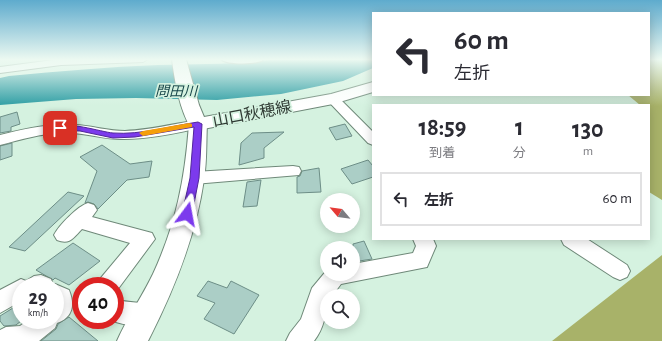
<!DOCTYPE html>
<html lang="ja">
<head>
<meta charset="utf-8">
<style>
  :root { --surface:#fff; --page:#f7f7f7; --text:#2b2b33; --muted:#7c7c81; --line:#e1e1e2 }
  body { margin:0; font-family:"Alegreya Sans","Noto Sans JP",sans-serif; background:var(--page); color:var(--text); height:100vh; display:flex; flex-direction:column; font-size:15px; white-space:nowrap }
  * { box-sizing:border-box; margin:0 }
  p { font-size:13px; color:var(--muted) }
  .icon { flex:none; width:22px; height:22px; fill:none; stroke:currentColor; stroke-width:2; stroke-linecap:round; stroke-linejoin:round }
  .map { position:relative; flex:1; overflow:hidden }
  .details { position:absolute; left:372px; top:104px; width:278px; height:136px; display:flex; flex-direction:column; background:var(--surface); border-radius:0px; box-shadow:0 2px 10px #0003 }
  .details>* { flex:none }
  .hud { position:absolute; left:372px; top:12px; width:278px; height:84px; border-radius:0px; box-shadow:0 2px 10px #0003; background:#fff; color:var(--text); overflow:hidden }
  .needle { width:26px; rotate:299deg }
  .fabs { position:absolute; left:320px; top:193px; display:grid; gap:8px }
  .fabs a { display:grid; place-items:center; width:40px; height:40px; border-radius:50%; background:var(--surface); box-shadow:0 2px 10px #0003; font-size:20px }
  .speed { position:absolute; left:12px; top:277px; display:flex; gap:8px; font-size:20px; font-weight:700; text-align:center }
  .speed>* { display:grid; place-content:center; width:52px; height:52px; border-radius:50%; background:var(--surface); box-shadow:0 2px 10px #0003; line-height:1 }
  .speed small { font-size:10px; font-weight:400 }
  .speed .limit { border:6px solid #d22; background:#fff; color:#111 }
  .pin { position:absolute; display:grid; place-items:center; width:34px; height:34px; color:#fff; margin:-17px; border-radius:8px; box-shadow:0 2px 6px #0006 }
  .me { position:absolute; width:44px; margin:-22px; rotate:13deg; stroke-linejoin:round; filter:drop-shadow(0 0 3px #0008) }
  .turn { display:flex; align-items:center; gap:14px; height:84px; padding:0 16px; font-size:18px }
  .turn .icon { width:52px; height:52px; stroke-width:2.5 }
  .turn b { display:block; font-size:28px; line-height:34px }
  .eta { display:flex; justify-content:space-evenly; align-items:center; height:68px; text-align:center }
  .eta b { font-size:24px; font-weight:700; line-height:28px }
  ul { padding:0; list-style:none }
  li { display:flex; align-items:center; gap:12px; height:54px; margin:0 8px 6px; padding:0 8px; border:2px solid var(--line); border-radius:0px }
  li div { flex:1 }
  li b { display:block; font-size:15px }
  li em { font-style:normal }
  .map>svg:first-child { display:block }
  .forest { fill:#a8b269 }
  .water { fill:#2f9ea4 }
  .building { fill:#abcec6; stroke:#6d8e87 }
  .lines { fill:none; stroke-linecap:round; stroke-linejoin:round }
  .minor-casing { stroke:#6f8979; stroke-width:2 }
  .tertiary-casing { stroke:#6f8979; stroke-width:2 }
  .secondary-casing { stroke:#6f8979; stroke-width:2 }
  .minor { fill:#fff; fill-rule:evenodd }
  .tertiary { fill:#fff; fill-rule:evenodd }
  .secondary { fill:#fff; fill-rule:evenodd }
  .route { fill:#7c3aed; stroke:#51269a }
  .slow { fill:#f59e0b }
  .labels { text-anchor:middle; dominant-baseline:central; stroke-width:3.5; stroke-linejoin:round; paint-order:stroke }
  .far-water-label { font-size:14px; font-style:italic; fill:#18474a; stroke:#d5f2e0 }
  .street-label { font-size:16px; fill:#303b34; stroke:#d5f2e0 }
</style>
</head>
<body>
<div class="map">
<svg width="662" height="341" viewBox="0 0 662 341">
  <rect width="100%" height="100%" fill="#d5f2e0"/>
  <!-- forest -->
  <path class="forest" d="M649,59H662V200L649,192V105H640L628,95H649Z
    M662,255V341H552Z"/>
  <!-- water -->
  <path class="water" d="M277,59H373V68L343,81L281,94L217,100L136,98L76,99L0,105V78L9,76C59,71 109,67 158,65C198,64 237,65 277,59Z"/>
  <!-- building -->
  <path class="building" d="M17,112L20,124L11,127V131L0,133V117Z
    M345,124L352,136L336,140L329,128Z
    M284,132L264,148V158L239,165L241,143L252,133Z
    M12,143V156L0,160V146Z
    M102,145L130,164L152,161L149,177L127,180L98,209L94,204L88,202L85,203L97,171L80,157Z
    M368,160L373,166V177L352,184L341,169Z
    M319,168L321,192L297,193V177L300,176L302,171Z
    M261,180L257,206L243,207L247,182Z
    M68,192L84,196L25,251L9,247Z
    M364,241L372,259L353,262V244Z
    M73,243L100,261L69,285L55,278L53,280L36,270Z
    M208,281L227,288L231,281L259,295L234,334L204,319L215,303L197,296Z
    M21,303V321L16,325L4,326L0,321V316Z
    M69,317L98,341H41L56,329L58,324Z"/>
  <g class="lines">
    <defs>
      <path id="minor" d="M61,59H148L143,62L61,65L0,73V67Z
        M221,59H264C259,65 226,65 221,59Z
        M333,95L337,96L373,132V145L368,143L329,102L327,99L329,96Z
        M198,120L203,121L205,124L203,127C178,133 150,139 124,139C105,140 88,133 69,133C45,132 23,139 0,145V135C25,129 50,123 76,125C93,126 108,131 125,131C149,130 174,124 198,120Z
        M293,166L299,167L301,171L299,175L194,184L188,182L186,178L188,174L194,172Z
        M88,203L94,205L97,210L92,217L152,233L155,239L115,293V286H97L100,279L130,243L82,229C73,238 70,245 57,240L54,235C59,225 78,206 88,203Z
        M413,239H433L436,246L427,267L341,284L332,296H327C327,313 324,328 314,341H286L290,333L301,319L312,288L327,270V274H353V264L413,253L416,246Z
        M561,239H587L627,265L630,271L627,277L620,280L613,277L564,245Z
        M41,275L51,279L53,285L55,284L69,290C75,305 73,317 57,323L55,328L39,341H0V330L6,327L20,326L28,320H55V286H21V301L0,313V290L21,279L26,281L34,276Z
        M115,299C128,304 143,301 156,306L159,314L156,322C143,327 124,326 111,320H115Z"/>
      <path id="tertiary" d="M198,119L204,120L207,124C206,142 207,161 204,179C196,236 174,290 148,341H117C127,318 142,297 153,274C176,224 185,179 189,124L192,120Z"/>
      <path id="secondary" d="M172,59H186L199,105L204,117L331,94L373,82V92L333,104L198,130L191,128C180,111 174,79 172,59Z"/>
    </defs>
    <!-- minor casing -->
    <use href="#minor" class="minor-casing"/>
    <!-- tertiary casing -->
    <use href="#tertiary" class="tertiary-casing"/>
    <!-- secondary casing -->
    <use href="#secondary" class="secondary-casing"/>
    <!-- minor -->
    <use href="#minor" class="minor"/>
    <!-- tertiary -->
    <use href="#tertiary" class="tertiary"/>
    <!-- secondary -->
    <use href="#secondary" class="secondary"/>
  </g>
  <!-- sky -->
  <linearGradient id="sky" x2="0" y2="1"><stop stop-color="#5eabcd"/><stop offset="0.56" stop-color="#ecf9f1"/><stop offset="1" stop-color="#ecf9f1" stop-opacity="0"/></linearGradient>
  <rect width="662" height="106" fill="url(#sky)"/>
  <!-- route -->
  <path class="route" d="M198,122L202,124L199,178L192,214L190,216H183L182,214L190,178L194,127L135,137L113,138L80,131L60,130L56,128C65,120 101,132 113,133C141,135 171,126 198,122Z"/>
  <!-- slow -->
  <path class="slow" d="M189,123L192,124V127L143,136L139,133L143,131Z"/>
  <g class="labels">
    <!-- far-water labels -->
    <g class="far-water-label">
      <text transform="translate(176 92) rotate(1)">問田川</text>
    </g>
    <!-- street labels -->
    <g class="street-label">
      <text transform="translate(252 114) rotate(-11)">山口秋穂線</text>
    </g>
  </g>
</svg>
<div class="fabs">
<a><svg class="needle" viewBox="-14 -14 28 28"><path d="M0-13l5 13h-10z" fill="#e53935"/><path d="M0 13l5-13h-10z" fill="#7c7c81"/></svg></a>
<a><svg class="icon" aria-label="sound" viewBox="0 0 24 24"><path d="M4 9h4l5-4v14l-5-4H4zM17 9q2 3 0 6"/></svg></a>
<a><svg class="icon" aria-label="search" viewBox="0 0 24 24"><circle cx="10" cy="10" r="6"/><path d="M15 15l6 6"/></svg></a>
</div>
<div class="speed"><div>29<small>km/h</small></div><div class="limit">40</div></div>
<div class="pin" style="left:60px;top:128px;background:#d93025"><svg class="icon" aria-label="arrive" viewBox="0 0 24 24"><path d="M6 21V4h12l-3 4 3 4H6"/></svg></div>
<svg class="me" style="left:187px;top:214px" viewBox="-20 -20 40 40"><path d="M0-17L14 15 0 8-14 15z" fill="#7c3aed" stroke="#fff" stroke-width="4"/></svg>
<div class="hud">
<div class="turn"><svg class="icon" aria-label="left" viewBox="0 0 24 24"><path d="M17 20v-9H6M10 6l-5 5 5 5"/></svg><div><b>60 m</b>左折</div></div>
</div>
<section class="details">
<div class="eta">
<div><b>18:59</b><p>到着</p></div>
<div><b>1</b><p>分</p></div>
<div><b>130</b><p>m</p></div>
</div>
<ul>
<li><svg class="icon" aria-label="left" viewBox="0 0 24 24"><path d="M17 20v-9H6M10 6l-5 5 5 5"/></svg><div><b>左折</b></div><em>60 m</em></li>
</ul>
</section>
</div>
</body>
</html>
